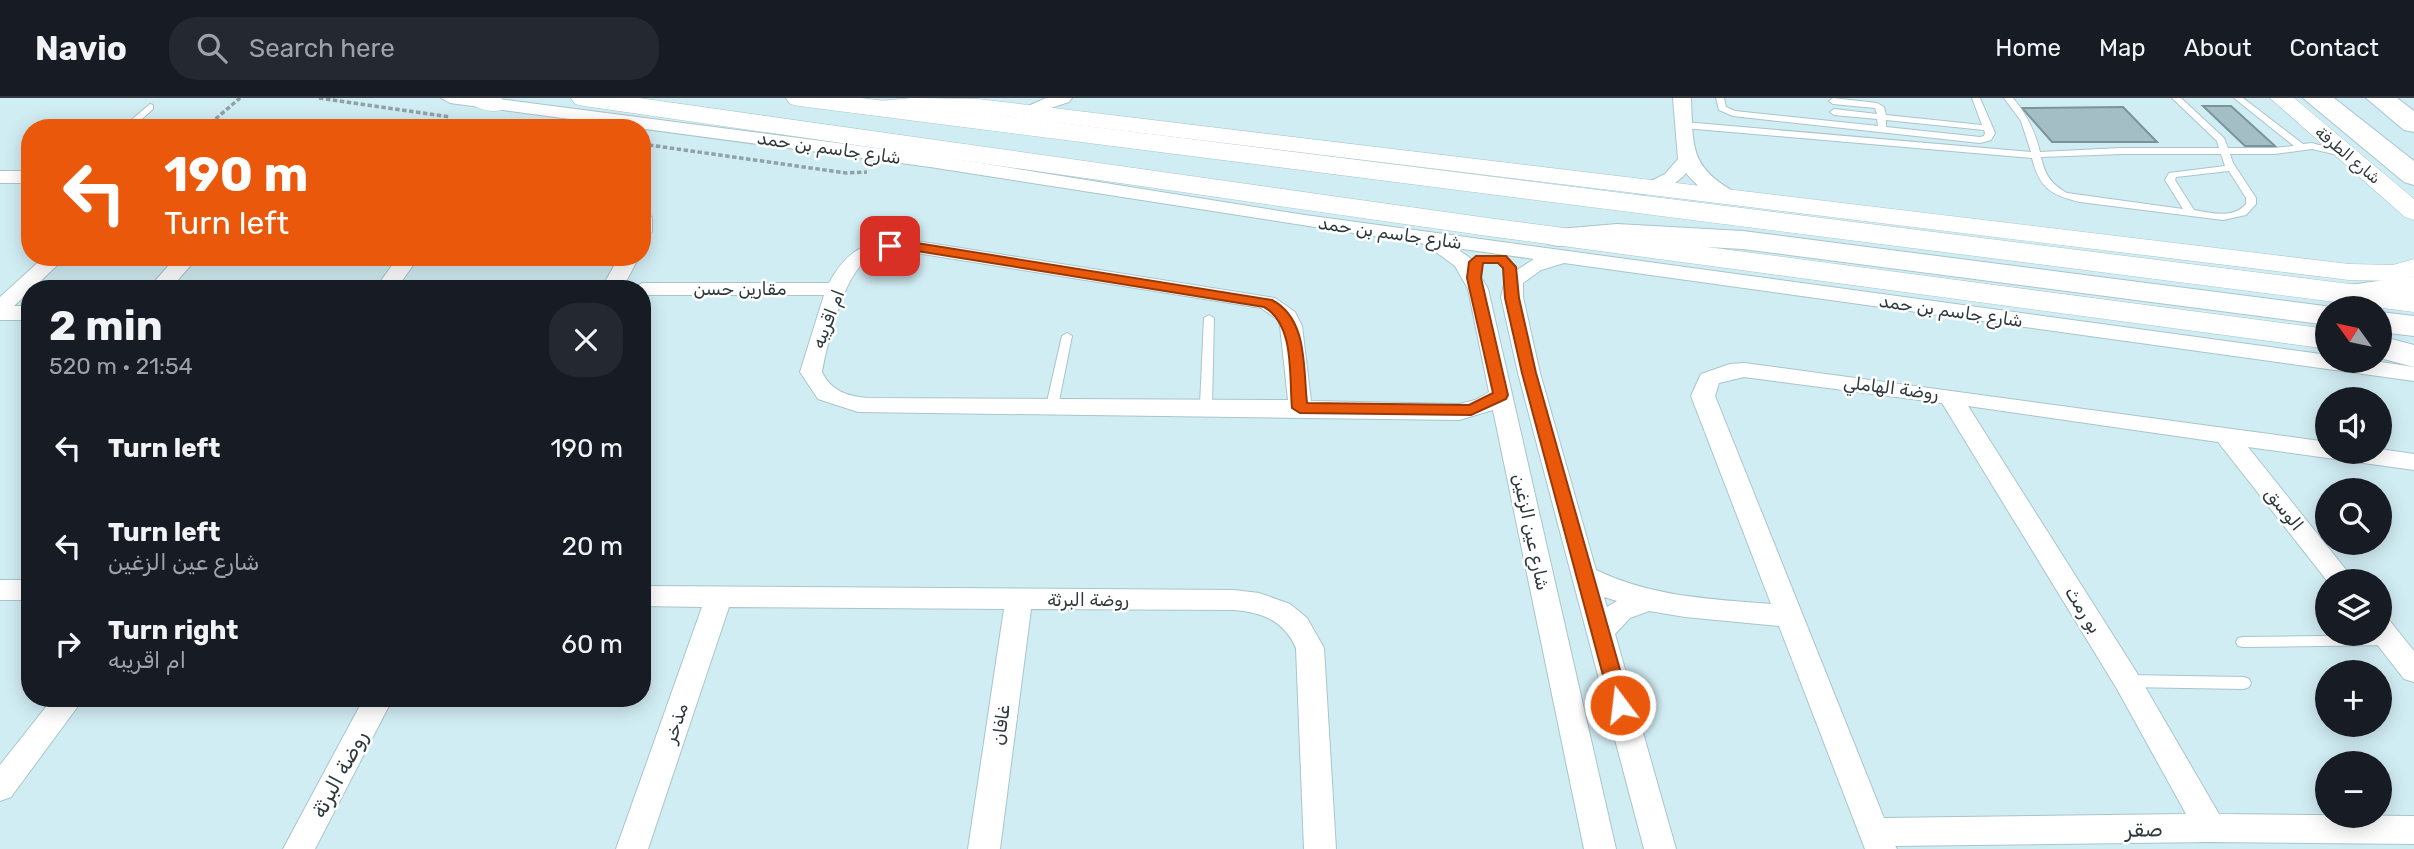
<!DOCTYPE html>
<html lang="en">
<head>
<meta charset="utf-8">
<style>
  :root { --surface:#171b24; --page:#242831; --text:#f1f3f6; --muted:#9ea1a6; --line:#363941 }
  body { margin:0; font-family:Rubik,Cairo,sans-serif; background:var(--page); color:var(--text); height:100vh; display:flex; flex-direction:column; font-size:26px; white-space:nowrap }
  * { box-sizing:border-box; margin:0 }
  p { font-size:23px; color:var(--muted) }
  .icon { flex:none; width:38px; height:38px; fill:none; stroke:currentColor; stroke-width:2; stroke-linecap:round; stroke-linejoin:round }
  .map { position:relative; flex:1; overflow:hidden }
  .panel { position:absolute; left:21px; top:182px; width:630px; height:427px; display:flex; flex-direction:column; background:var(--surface); border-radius:28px; box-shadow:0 4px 18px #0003 }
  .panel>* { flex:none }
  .hud { position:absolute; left:21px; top:21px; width:630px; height:147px; border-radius:28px; box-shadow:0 4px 18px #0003; background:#ea580c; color:#fff; overflow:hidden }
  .needle { width:46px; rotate:303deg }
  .controls { position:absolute; left:2315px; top:198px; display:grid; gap:14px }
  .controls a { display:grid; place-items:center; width:77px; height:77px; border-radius:50%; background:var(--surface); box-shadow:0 4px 18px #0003; font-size:35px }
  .pin { position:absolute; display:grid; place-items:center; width:60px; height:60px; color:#fff; margin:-30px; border-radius:14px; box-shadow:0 4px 10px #0006 }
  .me { position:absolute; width:77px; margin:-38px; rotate:345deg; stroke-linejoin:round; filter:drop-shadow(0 0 5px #0008) }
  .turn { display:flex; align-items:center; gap:24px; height:147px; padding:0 28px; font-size:32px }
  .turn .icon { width:91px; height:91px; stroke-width:2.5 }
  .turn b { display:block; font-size:49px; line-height:60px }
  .round { display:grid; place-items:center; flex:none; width:74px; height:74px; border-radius:28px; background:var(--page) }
  .summary { display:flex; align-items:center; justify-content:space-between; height:119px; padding:0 28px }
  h1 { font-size:42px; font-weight:700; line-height:52px }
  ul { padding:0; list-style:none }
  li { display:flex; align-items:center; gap:21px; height:98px; padding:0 28px }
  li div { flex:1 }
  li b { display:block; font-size:26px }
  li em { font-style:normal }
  header { display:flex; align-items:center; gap:42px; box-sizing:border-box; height:98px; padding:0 35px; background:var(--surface); border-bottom:2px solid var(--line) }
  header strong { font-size:33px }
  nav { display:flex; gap:38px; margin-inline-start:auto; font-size:24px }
  .search { width:490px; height:63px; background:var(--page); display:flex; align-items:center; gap:18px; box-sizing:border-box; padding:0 24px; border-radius:28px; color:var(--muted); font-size:26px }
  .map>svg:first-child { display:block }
  .building { fill:#a3bec5; stroke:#7a949a; stroke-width:2 }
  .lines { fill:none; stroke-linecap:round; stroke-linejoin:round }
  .service-casing { stroke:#a9c5cb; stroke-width:2 }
  .minor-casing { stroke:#a9c5cb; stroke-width:2 }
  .tertiary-casing { stroke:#a9c5cb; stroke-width:1 }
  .secondary-casing { stroke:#a9c5cb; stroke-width:1 }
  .primary-casing { stroke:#a9c5cb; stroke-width:2 }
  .path { stroke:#8ea3a8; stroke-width:3.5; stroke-dasharray:4.5 2.5; stroke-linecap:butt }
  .service { fill:#fff; fill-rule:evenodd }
  .minor { fill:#fff; fill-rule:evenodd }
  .tertiary { fill:#fff; fill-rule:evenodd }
  .secondary { fill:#fff; fill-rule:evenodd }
  .primary { fill:#fff; fill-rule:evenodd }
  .route { fill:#ea580c; stroke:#983908; stroke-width:2 }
  .labels { text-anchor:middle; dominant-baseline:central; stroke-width:5; stroke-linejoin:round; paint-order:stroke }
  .far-street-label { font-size:16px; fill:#2e393b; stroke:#fff }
  .street-label { font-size:18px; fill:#2e393b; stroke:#fff }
  .near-street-label { font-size:21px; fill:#2e393b; stroke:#fff }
</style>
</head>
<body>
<header>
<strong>Navio</strong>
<div class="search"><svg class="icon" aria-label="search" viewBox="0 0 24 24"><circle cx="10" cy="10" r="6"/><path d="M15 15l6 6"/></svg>Search here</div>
<nav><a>Home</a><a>Map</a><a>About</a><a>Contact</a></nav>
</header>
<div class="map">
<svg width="2414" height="751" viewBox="0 0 2414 751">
  <rect width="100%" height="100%" fill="#d1edf4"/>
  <!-- building -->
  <path class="building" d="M2203,8H2231L2275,48H2245Z
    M2123,9L2157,44H2052L2022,10Z"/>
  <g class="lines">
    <defs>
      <path id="service" d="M1716,0H1724L1726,9L1735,13L1878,28L1877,21L1834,17L1830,14L1834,11L1877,16L1875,10L1833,6L1829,3L1833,0L1877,5L1884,9L1886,17L1982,27L1972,0H1980L1995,35L1991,42L1980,45L1733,18L1719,12ZM1886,22L1984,32L1985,35L1984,38L1980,39L1886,29Z
        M2004,0H2013C2027,17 2035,33 2040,54L2121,50H2219L2217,43L2172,0H2181L2224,40L2228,50H2274L2294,48L2234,0H2243L2303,46L2312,45L2347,55L2342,58L2312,51L2274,56H2230L2233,65L2256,100V106L2246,117L2223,122L2080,104C2051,97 2039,90 2032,60L1684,30L1680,27L1684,24L2031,54L2021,23ZM2121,56H2221L2225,68L2169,75L2165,82L2183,111L2067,95C2051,86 2045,77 2041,59ZM2229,73L2246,100V106C2233,121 2212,115 2194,112L2175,82L2176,79Z
        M150,6L153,7V11L132,30H122Z
        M1209,217L1214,220L1212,307L1206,311L1200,307L1204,220Z
        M1067,235L1072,238L1058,308L1052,312L1046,308L1062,238Z
        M2389,537L2394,538L2396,542L2394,546L2389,547L2243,549L2238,548L2236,544L2238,540L2243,539Z
        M2127,577L2244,579L2249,581L2251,585L2249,589L2244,591L2127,589L2122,587L2120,583L2122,579Z"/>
      <path id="minor" d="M441,0H490L930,57L1305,117L2328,257V262H2368L2414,269V283L1564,165L1541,172L1523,185V199L1540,275L1596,472C1652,499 1710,501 1771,506L1691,298L1701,276L1730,266L1744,265L2328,344V354L2380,351L2414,356V372L2248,349L2355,483L2328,484L2218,344L1968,308L2137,575L2219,716L2414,718V746L2210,744L1895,748L1897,751H1865L1779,528L1685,519L1649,513L1630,520L1615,536L1676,751H1644L1518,275L1501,199L1506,179L1534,161L1456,150L1470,160L1488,191L1616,751H1584L1493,312L1459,322L858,314L818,301L800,274L824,197H642V191H632L642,185H829C848,150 866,144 904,141L1275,200L1295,214L1302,228L1311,303L1459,306L1475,302L1489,294L1468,191L1455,168L1425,146L930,69L450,5ZM904,153L1261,210L1278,222L1280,228L1288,302L867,300C847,298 831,293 822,274C827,246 843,178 867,162C878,155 891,154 904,153ZM1744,279L1942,305L2117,591L2186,716L1884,720L1715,298L1719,285ZM1604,499L1617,503L1607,509Z
        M1046,0H1072L1069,4L1026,18L1017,13Z
        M1673,0H1691C1693,52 1690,70 1740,97L1743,101L1740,105C1720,110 1698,89 1686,75C1676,87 1654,99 1638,95L1635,91L1665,76L1678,61Z
        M0,73H30V85H0Z
        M642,113L652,119V134L642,140Z
        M44,159H66L14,208H30V222H0V199Z
        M176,159H198L170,191H148Z
        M398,159H419L396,191H375Z
        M619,159H639L622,191H601Z
        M0,482H30V502H0Z
        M642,488L1234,492L1259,495L1290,506L1307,520L1324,550L1336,751H1304L1296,550C1284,523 1262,514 1234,512L1031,511L1000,751H968L1004,511L729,509L648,751H616L702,509L642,508Z
        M2380,520L2390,523L2414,553V584L2404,581L2369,536H2380Z
        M53,600H84L11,699L0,703V667Z
        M364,600H393L315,751H283Z"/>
      <path id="tertiary" d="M912,0L978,1L2349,166L2393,167L2414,161V178L2395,183L2349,182L978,15L920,13L879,17L868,10L879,3Z
        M2270,0H2294L2414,101V122L2405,119Z"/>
      <path id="secondary" d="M466,0H501L506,6L502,12C490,15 474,11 466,0Z
        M571,0H639L1488,120L2328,231V251L1488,138L584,8L575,6Z
        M786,0H861L2414,194V214L799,8L790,6Z"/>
      <path id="primary" d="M2303,0H2334L2414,63V87L2404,84Z
        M2366,0H2397L2414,13V34L2404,32Z
        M1617,126L1743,133L2340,210H2328V227L1743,151L1617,144L1558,148L1547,146L1542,139L1547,132Z
        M2414,178V198L2347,206L2335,203L2330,196L2335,189Z
        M2380,214L2414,218V238L2380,234Z
        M2380,238L2414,247V269L2380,260Z"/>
    </defs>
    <!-- service casing -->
    <use href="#service" class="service-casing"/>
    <!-- minor casing -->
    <use href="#minor" class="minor-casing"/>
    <!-- tertiary casing -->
    <use href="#tertiary" class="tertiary-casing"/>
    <!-- secondary casing -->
    <use href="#secondary" class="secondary-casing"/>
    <!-- primary casing -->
    <use href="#primary" class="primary-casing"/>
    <!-- path -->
    <path class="path" d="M319,0L450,19
      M503,26L528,30
      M205,30L240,0
      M642,46L846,75L867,74"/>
    <!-- service -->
    <use href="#service" class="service"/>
    <!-- minor -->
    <use href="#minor" class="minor"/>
    <!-- tertiary -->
    <use href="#tertiary" class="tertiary"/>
    <!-- secondary -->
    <use href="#secondary" class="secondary"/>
    <!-- primary -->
    <use href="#primary" class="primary"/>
  </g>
  <!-- route -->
  <path class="route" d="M885,145H917L1272,202C1308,221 1303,269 1307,305L1469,307L1493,295L1467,180L1469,164L1476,158H1506L1516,169L1519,200L1536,275L1630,607L1627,612H1614L1611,607L1522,275L1505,200L1503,170L1498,165H1483L1481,180L1508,297L1506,301L1471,317L1300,315L1292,310C1289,278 1295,226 1264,209L917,153L890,151L883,148Z"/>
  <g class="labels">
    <!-- far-street labels -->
    <g class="far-street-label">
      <text transform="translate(2348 57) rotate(40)">شارع الطرفة</text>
    </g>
    <!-- street labels -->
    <g class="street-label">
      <text transform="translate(829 50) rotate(8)">شارع جاسم بن حمد</text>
      <text transform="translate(1390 135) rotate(8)">شارع جاسم بن حمد</text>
      <text x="740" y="191">مقارين حسن</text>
      <text transform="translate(1951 213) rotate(8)">شارع جاسم بن حمد</text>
      <text transform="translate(828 221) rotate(-69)">ام اقريبه</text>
      <text transform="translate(1891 290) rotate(7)">روضة الهاملي</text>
      <text transform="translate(2284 411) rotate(51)">الوسق</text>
      <text transform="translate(1531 434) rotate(78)">شارع عين الزغين</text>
      <text x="1088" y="502">روضة البرثة</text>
      <text transform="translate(2083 512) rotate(58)">بو رمث</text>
      <text transform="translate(676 625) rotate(-71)">مذخر</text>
      <text transform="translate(1001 627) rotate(-82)">غافان</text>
    </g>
    <!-- near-street labels -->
    <g class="near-street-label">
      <text transform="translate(339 676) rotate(-62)">روضة البرثة</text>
      <text transform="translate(2144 731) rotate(-1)">صقر</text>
    </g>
  </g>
</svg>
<div class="controls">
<a><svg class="needle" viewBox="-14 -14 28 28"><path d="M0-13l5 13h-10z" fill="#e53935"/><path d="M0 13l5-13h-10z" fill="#9ea1a6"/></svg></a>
<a><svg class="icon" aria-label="sound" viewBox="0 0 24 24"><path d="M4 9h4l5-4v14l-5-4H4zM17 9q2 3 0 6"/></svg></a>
<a><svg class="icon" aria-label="search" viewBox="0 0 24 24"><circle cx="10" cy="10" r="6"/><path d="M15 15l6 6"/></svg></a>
<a><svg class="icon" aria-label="layers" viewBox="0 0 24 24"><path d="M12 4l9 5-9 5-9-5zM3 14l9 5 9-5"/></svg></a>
<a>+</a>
<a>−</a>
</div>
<div class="pin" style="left:890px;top:148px;background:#d93025"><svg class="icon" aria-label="arrive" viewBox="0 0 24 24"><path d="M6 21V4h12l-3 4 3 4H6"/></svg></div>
<svg class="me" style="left:1620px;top:607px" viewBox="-20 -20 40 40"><circle r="17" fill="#ea580c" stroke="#fff" stroke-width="3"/><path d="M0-11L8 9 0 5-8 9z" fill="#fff"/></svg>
<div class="hud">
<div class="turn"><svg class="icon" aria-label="left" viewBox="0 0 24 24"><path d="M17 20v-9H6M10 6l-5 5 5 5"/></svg><div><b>190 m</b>Turn left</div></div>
</div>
<section class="panel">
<div class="summary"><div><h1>2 min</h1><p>520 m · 21:54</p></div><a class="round"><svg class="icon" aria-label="close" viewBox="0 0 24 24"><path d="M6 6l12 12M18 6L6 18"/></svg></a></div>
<ul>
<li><svg class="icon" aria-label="left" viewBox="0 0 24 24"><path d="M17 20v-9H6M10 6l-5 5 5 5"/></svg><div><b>Turn left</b></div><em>190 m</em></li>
<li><svg class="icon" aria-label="left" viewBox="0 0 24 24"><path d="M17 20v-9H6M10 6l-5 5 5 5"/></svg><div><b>Turn left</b><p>شارع عين الزغين</p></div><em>20 m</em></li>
<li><svg class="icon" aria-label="right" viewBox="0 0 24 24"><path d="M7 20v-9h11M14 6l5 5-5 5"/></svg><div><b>Turn right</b><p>ام اقريبه</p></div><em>60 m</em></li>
</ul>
</section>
</div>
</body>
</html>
